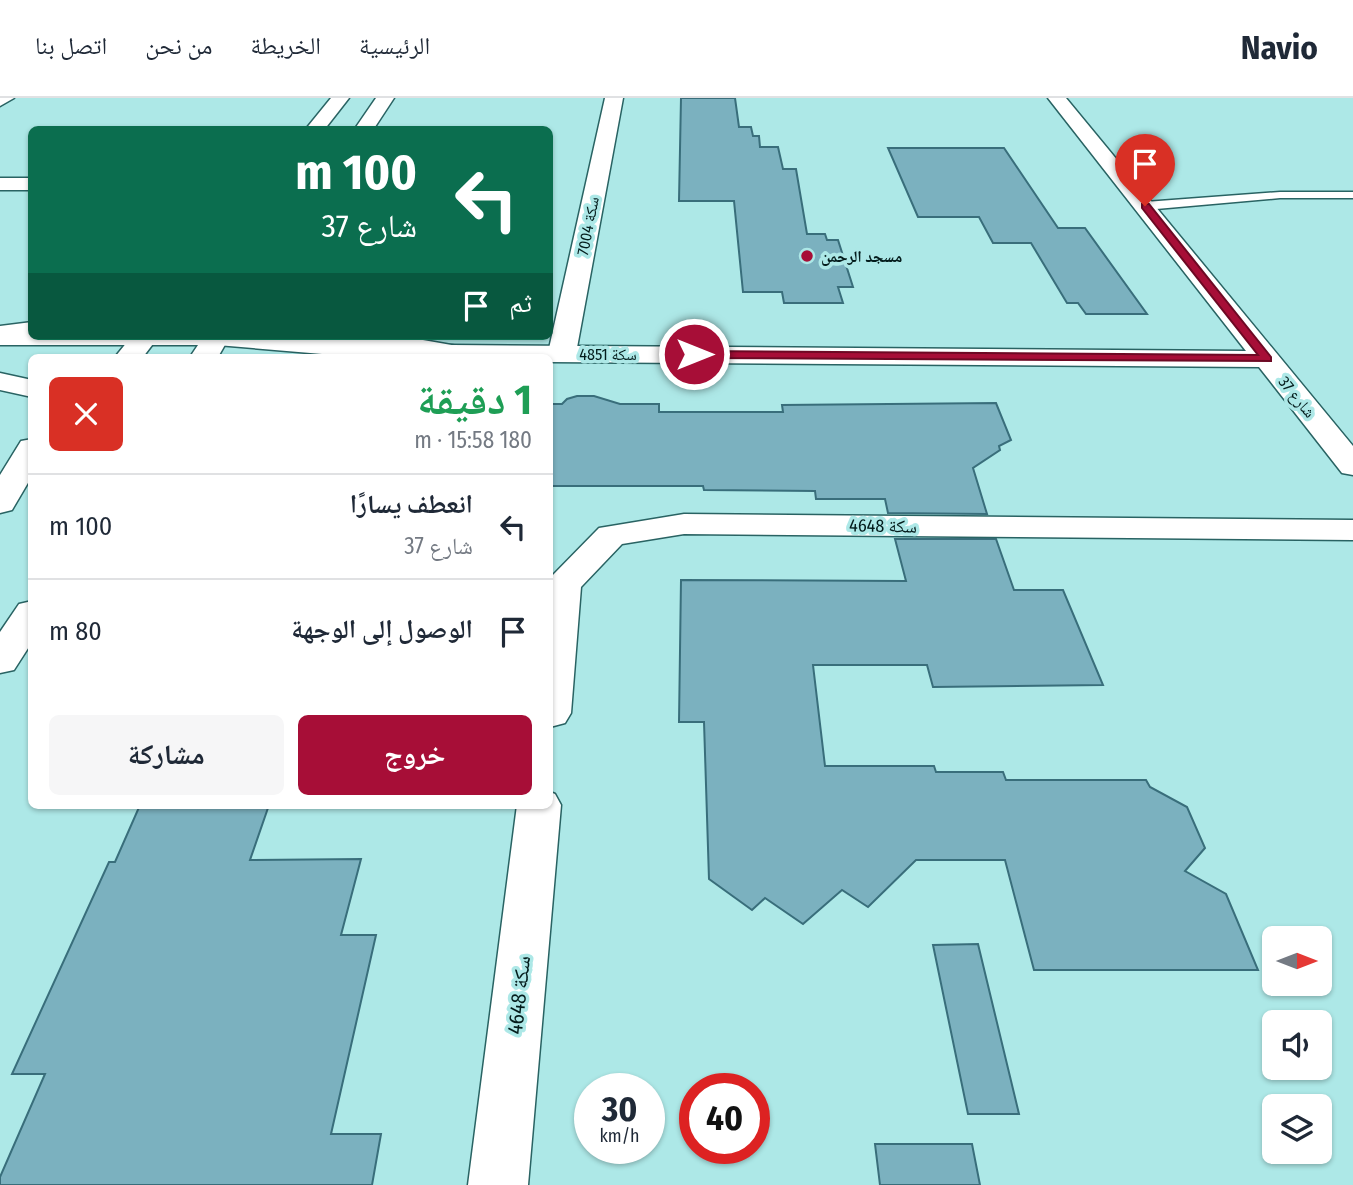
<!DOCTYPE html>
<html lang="ar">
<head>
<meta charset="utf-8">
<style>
  :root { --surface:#fff; --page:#f6f6f7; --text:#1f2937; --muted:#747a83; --line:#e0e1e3; --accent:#a70e37 }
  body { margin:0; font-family:"Fira Sans Condensed","Noto Naskh Arabic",sans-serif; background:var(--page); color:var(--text); direction:rtl; height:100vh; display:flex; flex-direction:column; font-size:26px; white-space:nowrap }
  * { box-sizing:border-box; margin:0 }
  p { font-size:23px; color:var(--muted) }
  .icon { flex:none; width:38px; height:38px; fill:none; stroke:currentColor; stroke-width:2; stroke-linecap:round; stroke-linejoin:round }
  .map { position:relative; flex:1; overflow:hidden; direction:ltr }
  .sheet { position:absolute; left:28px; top:256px; width:525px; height:455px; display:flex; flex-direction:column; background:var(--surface); border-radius:10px; box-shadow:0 2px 5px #0004; direction:rtl }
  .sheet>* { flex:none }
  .top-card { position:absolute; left:28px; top:28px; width:525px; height:214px; border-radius:10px; box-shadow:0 2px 5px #0004; direction:rtl; background:#0b6e4f; color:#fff; overflow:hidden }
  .needle { width:46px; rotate:90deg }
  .tools { position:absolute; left:1262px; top:828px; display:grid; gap:14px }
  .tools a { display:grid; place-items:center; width:70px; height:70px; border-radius:10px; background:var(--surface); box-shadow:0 2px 5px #0004; font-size:35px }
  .speed { position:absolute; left:574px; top:975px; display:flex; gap:14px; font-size:35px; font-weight:700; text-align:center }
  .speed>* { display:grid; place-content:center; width:91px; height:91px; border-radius:50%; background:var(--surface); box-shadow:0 2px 5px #0004; line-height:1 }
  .speed small { font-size:18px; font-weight:400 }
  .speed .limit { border:10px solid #d22; background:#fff; color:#111 }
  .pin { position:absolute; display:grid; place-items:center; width:60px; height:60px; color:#fff; margin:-72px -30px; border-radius:50% 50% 50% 0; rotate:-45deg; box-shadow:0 0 7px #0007 }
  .pin .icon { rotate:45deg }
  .me { position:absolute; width:77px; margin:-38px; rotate:90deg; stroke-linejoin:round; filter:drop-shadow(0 0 5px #0008) }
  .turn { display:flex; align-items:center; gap:24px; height:147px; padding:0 21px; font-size:32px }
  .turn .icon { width:91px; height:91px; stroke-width:2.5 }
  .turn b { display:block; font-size:49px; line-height:60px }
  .then { display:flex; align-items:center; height:66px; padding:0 21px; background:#0003; gap:14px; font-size:26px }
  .round { display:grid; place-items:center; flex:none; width:74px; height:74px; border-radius:10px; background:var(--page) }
  .headline { display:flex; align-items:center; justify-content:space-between; height:119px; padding:0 21px }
  h1 { font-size:42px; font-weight:700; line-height:52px; color:#1e9e55 }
  .action { display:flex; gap:14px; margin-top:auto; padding:14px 21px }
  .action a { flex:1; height:80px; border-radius:10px; background:var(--accent); color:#fff; font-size:28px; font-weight:700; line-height:80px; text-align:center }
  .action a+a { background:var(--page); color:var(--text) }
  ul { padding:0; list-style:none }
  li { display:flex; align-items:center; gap:21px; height:105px; padding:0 21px; border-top:2px solid var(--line) }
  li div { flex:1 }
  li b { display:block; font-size:26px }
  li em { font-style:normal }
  header { display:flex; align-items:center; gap:42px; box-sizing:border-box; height:98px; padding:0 35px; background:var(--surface); border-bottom:2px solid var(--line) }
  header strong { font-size:33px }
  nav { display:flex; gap:38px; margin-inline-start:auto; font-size:24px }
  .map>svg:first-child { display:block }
  .building { fill:#7bb1bf; stroke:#396e7b; stroke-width:2 }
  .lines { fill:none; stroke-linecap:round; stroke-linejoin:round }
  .lane-casing { stroke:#296363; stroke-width:3 }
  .street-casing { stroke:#296363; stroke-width:3 }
  .secondary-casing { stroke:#296363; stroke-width:3 }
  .primary-casing { stroke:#296363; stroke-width:3 }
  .lane { fill:#fff; fill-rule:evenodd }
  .street { fill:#fff; fill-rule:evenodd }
  .secondary { fill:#fff; fill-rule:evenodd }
  .primary { fill:#fff; fill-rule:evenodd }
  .route { fill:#a70e37; stroke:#6d0924; stroke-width:2 }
  .poi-dot { fill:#a70e37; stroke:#ade8e7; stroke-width:2.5 }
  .labels { text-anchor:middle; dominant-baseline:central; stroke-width:7; stroke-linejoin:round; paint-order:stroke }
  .far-street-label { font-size:16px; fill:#041c1c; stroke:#ade8e7 }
  .far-poi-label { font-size:16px; font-weight:bold; fill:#041c1c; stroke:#ade8e7; text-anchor:start }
  .street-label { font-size:18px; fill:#041c1c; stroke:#ade8e7 }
  .near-street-label { font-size:21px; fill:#041c1c; stroke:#ade8e7 }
</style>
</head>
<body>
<header>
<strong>Navio</strong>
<nav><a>الرئيسية</a><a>الخريطة</a><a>من نحن</a><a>اتصل بنا</a></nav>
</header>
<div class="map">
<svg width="1353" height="1087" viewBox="0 0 1353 1087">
  <rect width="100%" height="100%" fill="#ade8e7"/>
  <!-- building -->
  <path class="building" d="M681,0H735L739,29H751L753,38H759L760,49H778L783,71H796L807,136H825L827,142H838L853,189H838L843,205H784L782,194H743L734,103H679Z
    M888,50H1004L1058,130H1085L1147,216H1086L1078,205H1067L1031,145H993L979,119H918Z
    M577,298H594L620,306H659V314H783L782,307L996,305L1011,342L999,348L1000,352L973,370L987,416L888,415L885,401H816L815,393L704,392L703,388H550V306H562L567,301Z
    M895,441H996L1014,492H1063L1103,587L933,589L927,567H813L825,668H934L936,674H1003L1006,682H1146L1150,689L1187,709L1205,750L1185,773L1226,796L1258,872H1034L1005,762H916L868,809L842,792L803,826L765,800L752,812L709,781L704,624H679L681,482L906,483Z
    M140,707H269L250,762L361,761L341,837H376L331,1036H381L372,1087H0V1079L45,976H12L109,764H115Z
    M978,846L1019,1016H968L933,847Z
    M875,1046H972L980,1087H880Z"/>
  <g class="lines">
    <defs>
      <path id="lane" d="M1280,94H1353V100H1280L1145,112L1139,108L1145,104Z"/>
      <path id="street" d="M0,0H14L0,8Z
        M605,0H623L576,255L572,261L562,263L552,261L548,255Z
        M0,80H32V92H0Z
        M684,416L1353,422V442L684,436L622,446L581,489L571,615L565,625L550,629V480L599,430Z
        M550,694L555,696L561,707L528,1087H468L517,707H550Z"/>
      <path id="secondary" d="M1048,0H1066L1353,348V377L1342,375L1259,269L550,264V259H319L322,256L217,247H0V231H32V238H302L361,243L371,245L373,249L453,247L1246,253Z"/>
      <path id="primary" d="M331,0H349L324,32H305Z
        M376,0H394L373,32H354Z
        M32,224V238H40L0,244V228Z
        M132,238H159L143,259H115Z
        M204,238H230L218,259H190Z
        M306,238H400L463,249L467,255L464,259H430L319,246L310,244Z
        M0,275L32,282V299L0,292Z
        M32,341V378L12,412L0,415V377L21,343Z
        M32,503V544L14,572L0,575V534L19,506Z"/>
    </defs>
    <!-- lane casing -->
    <use href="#lane" class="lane-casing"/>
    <!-- street casing -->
    <use href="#street" class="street-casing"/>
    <!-- secondary casing -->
    <use href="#secondary" class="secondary-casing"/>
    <!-- primary casing -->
    <use href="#primary" class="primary-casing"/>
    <!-- lane -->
    <use href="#lane" class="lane"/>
    <!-- street -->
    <use href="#street" class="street"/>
    <!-- secondary -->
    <use href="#secondary" class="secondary"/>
    <!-- primary -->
    <use href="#primary" class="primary"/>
  </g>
  <!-- route -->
  <path class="route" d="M1142,106H1149L1271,259V263L694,260L689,256L694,253L1258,257L1142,110Z"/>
  <!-- markers -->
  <circle class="poi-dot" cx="807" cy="158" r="7"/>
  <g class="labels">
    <!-- far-street labels -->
    <g class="far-street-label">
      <text transform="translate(588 128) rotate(-79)">سكة 7004</text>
      <text x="608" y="256">سكة 4851</text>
      <text transform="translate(1297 299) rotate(51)">شارع 37</text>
    </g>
    <!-- far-poi labels -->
    <g class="far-poi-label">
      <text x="821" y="158">مسجد الرحمن</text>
    </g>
    <!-- street labels -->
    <g class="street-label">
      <text transform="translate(883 428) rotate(1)">سكة 4648</text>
    </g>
    <!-- near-street labels -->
    <g class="near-street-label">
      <text transform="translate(519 897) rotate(-84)">سكة 4648</text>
    </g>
  </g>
</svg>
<div class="tools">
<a><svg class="needle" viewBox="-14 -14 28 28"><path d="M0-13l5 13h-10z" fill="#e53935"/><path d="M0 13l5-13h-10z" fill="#747a83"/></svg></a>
<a><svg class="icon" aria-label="sound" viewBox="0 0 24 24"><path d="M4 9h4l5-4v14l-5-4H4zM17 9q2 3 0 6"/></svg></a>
<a><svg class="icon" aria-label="layers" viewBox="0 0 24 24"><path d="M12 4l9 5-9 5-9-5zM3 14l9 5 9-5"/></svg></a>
</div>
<div class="speed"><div>30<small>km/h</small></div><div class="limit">40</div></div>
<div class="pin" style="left:1145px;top:108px;background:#d93025"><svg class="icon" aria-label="arrive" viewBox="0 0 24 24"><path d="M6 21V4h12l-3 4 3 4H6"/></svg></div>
<svg class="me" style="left:694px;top:256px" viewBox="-20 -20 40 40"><circle r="17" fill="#a70e37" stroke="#fff" stroke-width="3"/><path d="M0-11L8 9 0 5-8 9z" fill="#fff"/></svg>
<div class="top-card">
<div class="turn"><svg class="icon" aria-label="left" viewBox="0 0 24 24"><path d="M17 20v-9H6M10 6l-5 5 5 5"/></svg><div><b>100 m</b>شارع 37</div></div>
<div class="then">ثم<svg class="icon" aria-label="arrive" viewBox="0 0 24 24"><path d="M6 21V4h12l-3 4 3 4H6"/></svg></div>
</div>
<section class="sheet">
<div class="headline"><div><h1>1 دقيقة</h1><p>180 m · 15:58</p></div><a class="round" style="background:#d93025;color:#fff"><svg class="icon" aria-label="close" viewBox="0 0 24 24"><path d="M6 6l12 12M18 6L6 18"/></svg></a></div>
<ul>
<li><svg class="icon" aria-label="left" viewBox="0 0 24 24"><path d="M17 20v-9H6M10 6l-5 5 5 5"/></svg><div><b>انعطف يسارًا</b><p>شارع 37</p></div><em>100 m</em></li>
<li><svg class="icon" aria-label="arrive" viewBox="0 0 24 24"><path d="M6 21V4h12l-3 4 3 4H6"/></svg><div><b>الوصول إلى الوجهة</b></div><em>80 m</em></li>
</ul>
<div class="action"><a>خروج</a><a>مشاركة</a></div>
</section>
</div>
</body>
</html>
